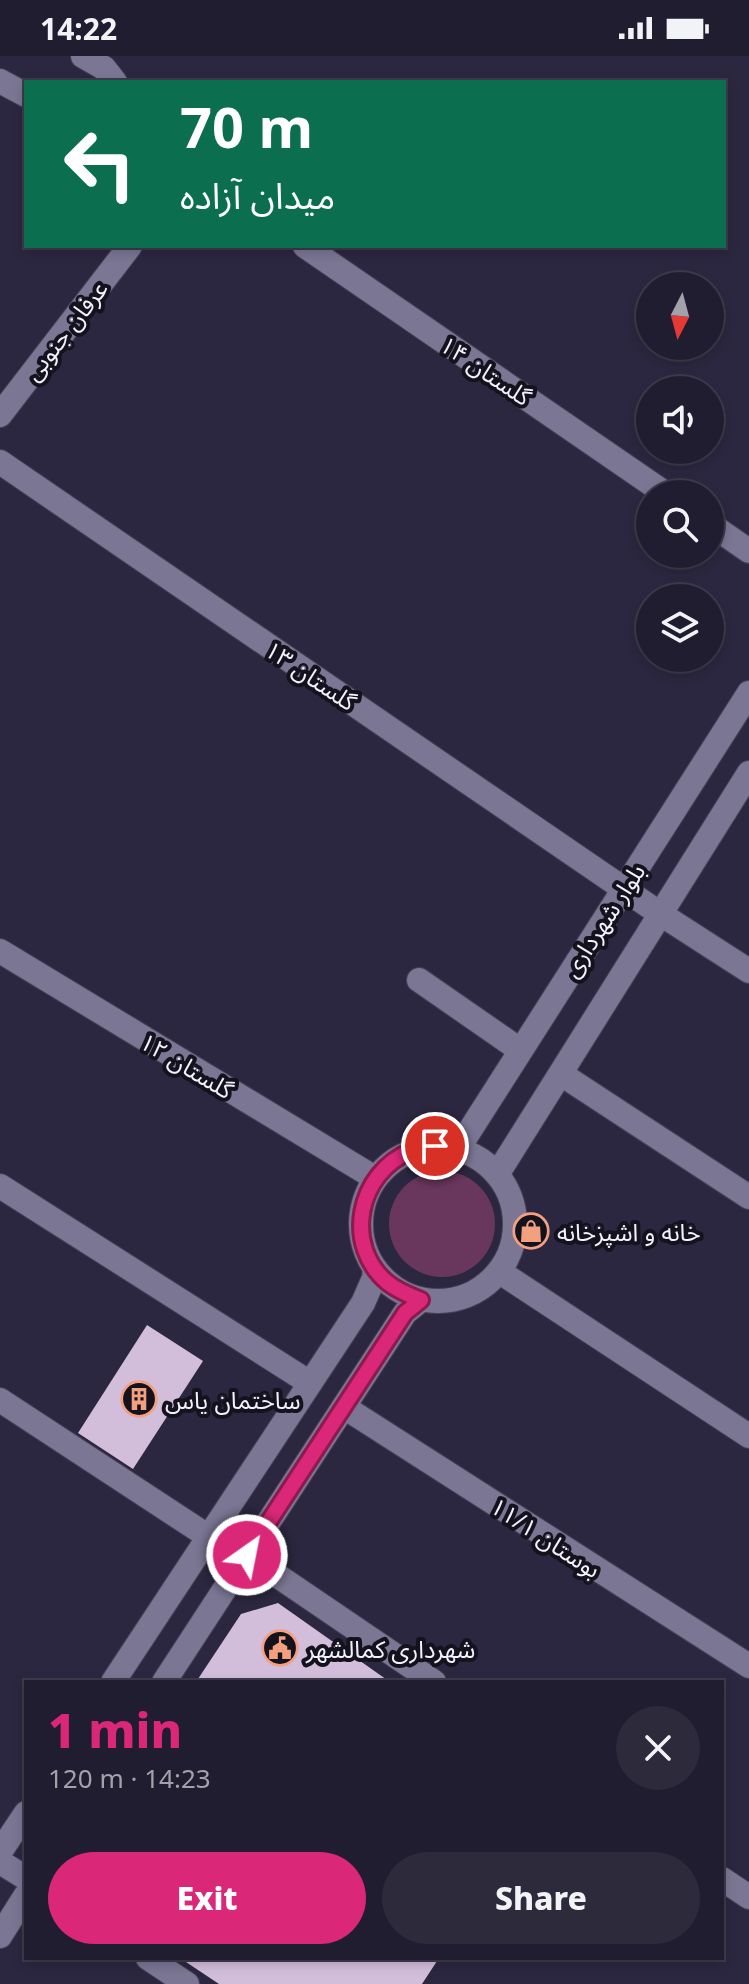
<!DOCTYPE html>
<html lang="en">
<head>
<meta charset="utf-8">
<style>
  :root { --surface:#211d30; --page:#2d2a3c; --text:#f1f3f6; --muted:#a2a2ab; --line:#3e3b4c; --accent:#db2777 }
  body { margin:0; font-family:"Noto Sans","Noto Sans Arabic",sans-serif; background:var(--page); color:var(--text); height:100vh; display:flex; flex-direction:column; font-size:30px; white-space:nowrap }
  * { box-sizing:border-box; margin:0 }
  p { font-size:26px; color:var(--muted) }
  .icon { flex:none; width:44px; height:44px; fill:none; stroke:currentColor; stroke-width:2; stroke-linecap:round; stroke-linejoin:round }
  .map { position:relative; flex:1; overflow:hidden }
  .side { position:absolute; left:24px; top:1624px; width:700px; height:280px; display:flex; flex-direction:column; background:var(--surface); border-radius:0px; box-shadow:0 4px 12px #0003,0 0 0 2px var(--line) }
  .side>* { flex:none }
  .guide { position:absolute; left:24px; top:24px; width:702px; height:168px; border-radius:0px; box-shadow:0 4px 12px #0003,0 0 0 2px var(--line); background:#0b6e4f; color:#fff; overflow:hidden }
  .needle { width:52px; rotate:186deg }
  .controls { position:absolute; left:636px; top:216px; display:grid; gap:16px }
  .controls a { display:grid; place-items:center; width:88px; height:88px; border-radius:50%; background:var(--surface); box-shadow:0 4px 12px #0003,0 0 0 2px var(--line); font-size:40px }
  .pin { position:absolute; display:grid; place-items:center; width:68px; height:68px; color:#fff; margin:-34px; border:4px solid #fff; border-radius:50%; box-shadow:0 2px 8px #0007 }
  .me { position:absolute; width:88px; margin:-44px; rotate:33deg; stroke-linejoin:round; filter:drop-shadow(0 0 6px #0008) }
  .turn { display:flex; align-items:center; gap:28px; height:168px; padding:0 24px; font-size:36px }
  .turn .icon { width:104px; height:104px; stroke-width:2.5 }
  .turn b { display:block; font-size:56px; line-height:68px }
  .round { display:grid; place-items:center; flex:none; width:84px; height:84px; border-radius:42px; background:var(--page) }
  .overview { display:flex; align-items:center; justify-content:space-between; height:136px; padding:0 24px }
  h1 { font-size:48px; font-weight:800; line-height:60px; color:var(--accent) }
  .button { display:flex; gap:16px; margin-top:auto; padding:16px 24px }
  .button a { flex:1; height:92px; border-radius:48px; background:var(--accent); color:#fff; font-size:32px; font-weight:800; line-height:92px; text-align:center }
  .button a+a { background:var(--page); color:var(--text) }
  .status { display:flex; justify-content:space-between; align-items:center; height:56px; padding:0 40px; background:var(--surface); direction:ltr }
  .status svg { height:22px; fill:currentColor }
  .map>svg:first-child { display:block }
  .green { fill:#69375d }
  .building { fill:#d2bedb }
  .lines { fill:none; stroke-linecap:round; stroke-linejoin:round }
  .minor-casing { stroke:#464156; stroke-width:26 }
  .tertiary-casing { stroke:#464156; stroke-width:26 }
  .secondary-casing { stroke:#464156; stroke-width:26 }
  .minor { stroke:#7b7693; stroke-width:24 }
  .tertiary { stroke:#7b7693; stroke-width:24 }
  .secondary { stroke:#7b7693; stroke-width:24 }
  .route-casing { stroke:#8e194d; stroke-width:20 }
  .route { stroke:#db2777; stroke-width:14 }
  .labels { text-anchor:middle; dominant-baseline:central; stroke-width:8; stroke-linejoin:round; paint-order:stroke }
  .street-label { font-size:24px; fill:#f3f1fe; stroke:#14121d }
  .poi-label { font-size:24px; fill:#f3f1fe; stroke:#14121d; text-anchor:start }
</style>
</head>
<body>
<div class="status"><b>14:22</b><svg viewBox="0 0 49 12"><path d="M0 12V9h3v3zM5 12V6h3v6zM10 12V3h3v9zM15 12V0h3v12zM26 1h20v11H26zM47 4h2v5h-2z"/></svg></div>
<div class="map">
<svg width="749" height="1928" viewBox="0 0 749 1928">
  <rect width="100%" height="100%" fill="#2c2740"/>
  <!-- green -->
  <path class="green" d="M389 1168a53 53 0 1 1 106 0a53 53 0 1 1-106 0Z"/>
  <!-- building -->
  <path class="building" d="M147,1269L203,1305L133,1413L78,1377Z
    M278,1547L390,1626H196L241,1558Z
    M180,1902H439L422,1928H219Z"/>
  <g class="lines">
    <defs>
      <path id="minor" d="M0,406L659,857L749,915
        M0,895L375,1122
        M419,924L520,994
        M561,1018L749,1141
        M0,1130L310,1327
        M500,1216L749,1380
        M0,1344L209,1481
        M344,1351L749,1610
        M247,1499L434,1626
        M722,1823L749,1841
        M148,1902L187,1928"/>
      <path id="tertiary" d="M83,0L104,12L115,26
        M0,25L26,39
        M305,190L666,438
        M0,359L130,190
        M710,468L749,495"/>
      <path id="secondary" d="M361 1168a77 77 0 1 1 154 0a77 77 0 1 1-154 0Z
        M458,1093L749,637
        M498,1117L749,717
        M113,1626L363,1247L374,1222L375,1213
        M164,1626L405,1257L421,1244
        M0,1796L26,1757
        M0,1806L26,1822
        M0,1880L26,1839"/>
    </defs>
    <!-- minor casing -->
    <use href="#minor" class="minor-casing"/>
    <!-- tertiary casing -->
    <use href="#tertiary" class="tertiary-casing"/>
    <!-- secondary casing -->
    <use href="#secondary" class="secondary-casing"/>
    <!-- minor -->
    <use href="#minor" class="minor"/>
    <!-- tertiary -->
    <use href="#tertiary" class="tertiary"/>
    <!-- secondary -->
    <use href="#secondary" class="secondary"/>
  </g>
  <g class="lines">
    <defs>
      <path id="route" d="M247,1499L405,1257L421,1244C409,1239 398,1235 388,1227C343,1190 357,1117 411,1095C418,1092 427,1092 435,1090"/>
    </defs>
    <!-- route casing -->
    <use href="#route" class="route-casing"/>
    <!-- route -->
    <use href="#route" class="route"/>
  </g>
  <!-- icons -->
  <defs>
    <symbol id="shop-ring" viewBox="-11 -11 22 22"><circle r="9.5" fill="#14121d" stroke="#f2a07f" stroke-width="1.5"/><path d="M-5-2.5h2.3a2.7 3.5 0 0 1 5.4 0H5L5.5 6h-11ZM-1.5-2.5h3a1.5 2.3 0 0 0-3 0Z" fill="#f2a07f"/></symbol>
    <symbol id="building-ring" viewBox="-11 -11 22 22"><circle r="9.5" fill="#14121d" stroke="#f2a07f" stroke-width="1.5"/><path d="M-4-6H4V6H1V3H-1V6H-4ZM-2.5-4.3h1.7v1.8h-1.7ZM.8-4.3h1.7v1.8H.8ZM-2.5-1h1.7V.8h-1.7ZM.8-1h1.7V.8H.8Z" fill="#f2a07f"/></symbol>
    <symbol id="civic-ring" viewBox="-11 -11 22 22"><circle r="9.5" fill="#14121d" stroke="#f2a07f" stroke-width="1.5"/><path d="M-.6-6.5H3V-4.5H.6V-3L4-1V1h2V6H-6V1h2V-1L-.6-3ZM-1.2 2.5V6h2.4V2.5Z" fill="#f2a07f"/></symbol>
  </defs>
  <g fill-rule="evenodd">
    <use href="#shop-ring" x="511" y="1155" width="40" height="40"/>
    <use href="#building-ring" x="119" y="1323" width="40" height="40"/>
    <use href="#civic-ring" x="260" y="1572" width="40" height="40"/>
  </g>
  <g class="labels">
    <!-- street labels -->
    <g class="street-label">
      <text transform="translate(65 274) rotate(-52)">عرفان جنوبی</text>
      <text transform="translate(486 314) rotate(34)">گلستان ۱۴</text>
      <text transform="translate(311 619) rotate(34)">گلستان ۱۳</text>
      <text transform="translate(603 864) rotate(-57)">بلوار شهرداری</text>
      <text transform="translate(187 1009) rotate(31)">گلستان ۱۲</text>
      <text transform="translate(546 1481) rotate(33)">بوستان ۱۱/۱</text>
    </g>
    <!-- poi labels -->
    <g class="poi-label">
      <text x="557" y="1175">خانه و اشپزخانه</text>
      <text x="165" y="1343">ساختمان یاس</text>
      <text x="306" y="1592">شهرداری کمالشهر</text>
    </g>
  </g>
</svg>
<div class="controls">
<a><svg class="needle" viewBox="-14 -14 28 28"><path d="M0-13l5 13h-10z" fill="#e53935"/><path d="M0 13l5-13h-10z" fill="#a2a2ab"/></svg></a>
<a><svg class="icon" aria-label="sound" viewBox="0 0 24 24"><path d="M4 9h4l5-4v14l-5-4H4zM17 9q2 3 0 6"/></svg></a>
<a><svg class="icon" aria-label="search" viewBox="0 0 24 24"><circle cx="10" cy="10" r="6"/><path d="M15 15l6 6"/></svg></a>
<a><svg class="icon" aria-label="layers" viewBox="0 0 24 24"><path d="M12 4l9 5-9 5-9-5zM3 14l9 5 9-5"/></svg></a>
</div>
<div class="pin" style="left:435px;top:1090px;background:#d93025"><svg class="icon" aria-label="arrive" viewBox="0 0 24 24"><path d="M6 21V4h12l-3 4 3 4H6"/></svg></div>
<svg class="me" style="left:247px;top:1499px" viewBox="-20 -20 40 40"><circle r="17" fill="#db2777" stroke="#fff" stroke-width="3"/><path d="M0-11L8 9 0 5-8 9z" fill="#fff"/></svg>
<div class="guide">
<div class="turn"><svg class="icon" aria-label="left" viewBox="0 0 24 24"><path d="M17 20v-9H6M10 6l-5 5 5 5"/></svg><div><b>70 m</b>میدان آزاده</div></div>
</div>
<section class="side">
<div class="overview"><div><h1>1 min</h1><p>120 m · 14:23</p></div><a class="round"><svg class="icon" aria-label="close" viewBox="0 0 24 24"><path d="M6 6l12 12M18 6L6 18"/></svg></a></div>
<div class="button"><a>Exit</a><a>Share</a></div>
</section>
</div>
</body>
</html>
